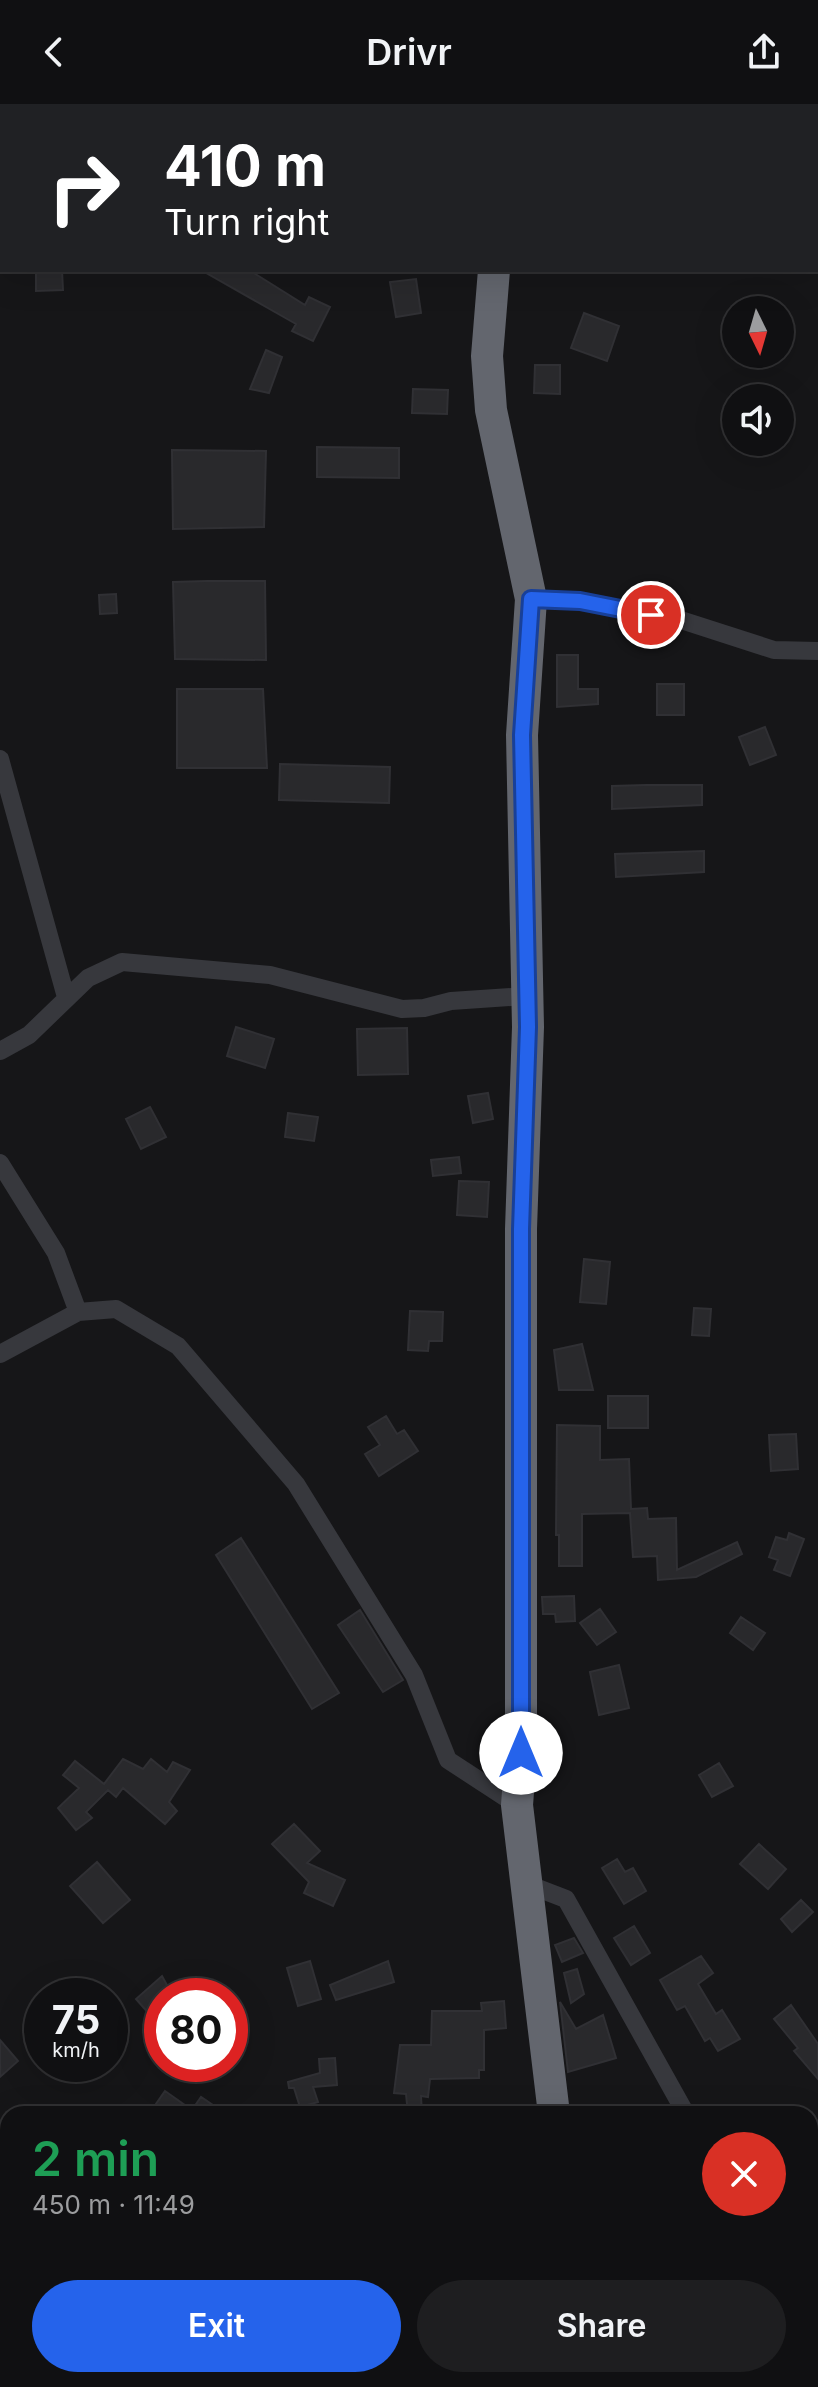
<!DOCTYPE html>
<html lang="en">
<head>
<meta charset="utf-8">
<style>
  :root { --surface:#101012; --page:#1e1e20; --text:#f1f3f6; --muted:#9c9d9f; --line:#303032; --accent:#2563eb }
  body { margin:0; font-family:Inter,sans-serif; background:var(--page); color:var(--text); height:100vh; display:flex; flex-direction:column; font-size:30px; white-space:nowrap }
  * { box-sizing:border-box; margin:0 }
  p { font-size:26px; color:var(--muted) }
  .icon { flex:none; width:44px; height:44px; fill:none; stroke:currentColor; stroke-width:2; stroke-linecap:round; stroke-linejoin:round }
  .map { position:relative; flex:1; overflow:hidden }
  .details { position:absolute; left:0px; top:2002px; width:818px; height:282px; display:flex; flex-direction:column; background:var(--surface); border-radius:24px 24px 0 0; box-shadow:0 8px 32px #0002,0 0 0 2px var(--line) }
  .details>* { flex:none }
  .top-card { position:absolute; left:0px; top:0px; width:818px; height:168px; box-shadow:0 8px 32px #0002,0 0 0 2px var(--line); background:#202124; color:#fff; overflow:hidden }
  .needle { width:52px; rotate:175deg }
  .fabs { position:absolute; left:722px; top:192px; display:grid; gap:16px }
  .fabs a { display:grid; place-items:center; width:72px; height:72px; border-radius:50%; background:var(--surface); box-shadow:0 8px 32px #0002,0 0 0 2px var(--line); font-size:40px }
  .speed { position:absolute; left:24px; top:1874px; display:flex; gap:16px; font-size:40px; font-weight:700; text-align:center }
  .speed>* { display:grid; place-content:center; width:104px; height:104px; border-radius:50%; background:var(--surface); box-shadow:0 8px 32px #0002,0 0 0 2px var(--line); line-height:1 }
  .speed small { font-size:20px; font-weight:400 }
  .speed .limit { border:12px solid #d22; background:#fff; color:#111 }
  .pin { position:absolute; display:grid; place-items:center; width:68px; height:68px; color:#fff; margin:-34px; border:4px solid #fff; border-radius:50%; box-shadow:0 2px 8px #0007 }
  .me { position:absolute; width:88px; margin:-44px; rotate:0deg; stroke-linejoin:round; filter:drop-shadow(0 0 6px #0008) }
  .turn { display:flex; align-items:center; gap:28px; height:168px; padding:0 32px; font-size:36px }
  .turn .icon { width:104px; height:104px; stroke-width:2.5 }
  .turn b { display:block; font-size:56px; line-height:68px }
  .round { display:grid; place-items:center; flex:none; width:84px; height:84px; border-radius:42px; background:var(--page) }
  .summary { display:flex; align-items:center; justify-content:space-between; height:136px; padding:0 32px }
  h1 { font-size:48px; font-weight:600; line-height:60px; color:#1e9e55 }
  .action { display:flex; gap:16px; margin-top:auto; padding:16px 32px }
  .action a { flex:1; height:92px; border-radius:48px; background:var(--accent); color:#fff; font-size:32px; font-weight:600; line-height:92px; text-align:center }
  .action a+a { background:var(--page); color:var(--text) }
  header { display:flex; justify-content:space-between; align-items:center; height:104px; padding:0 32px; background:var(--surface); font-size:36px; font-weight:600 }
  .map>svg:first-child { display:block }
  .building { fill:#29292c; stroke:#303034; stroke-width:2 }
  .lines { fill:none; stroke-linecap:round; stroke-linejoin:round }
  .street { stroke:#37383d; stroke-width:18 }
  .highway { stroke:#63666e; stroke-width:32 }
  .route-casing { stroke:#184099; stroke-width:20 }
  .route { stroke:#2563eb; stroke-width:14 }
</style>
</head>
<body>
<header><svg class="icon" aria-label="back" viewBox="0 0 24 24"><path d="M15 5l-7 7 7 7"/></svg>Drivr<svg class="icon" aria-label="share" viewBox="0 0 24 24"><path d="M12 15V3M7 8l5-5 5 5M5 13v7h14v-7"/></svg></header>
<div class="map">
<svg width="818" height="2283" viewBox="0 0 818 2283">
  <rect width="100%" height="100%" fill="#161618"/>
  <!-- building -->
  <path class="building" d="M36,166H62L63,186L36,187Z
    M201,166H249L305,201L309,193L330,203L313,237L292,227L296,220Z
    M416,175L421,209L396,213L390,178Z
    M584,209L619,222L607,257L571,244Z
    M266,246L282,253L269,289L250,285Z
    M535,261H560V290L534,289Z
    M413,285L448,286L447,310L412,309Z
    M317,343L399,344V374L317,373Z
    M172,346L266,347L264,423L173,425Z
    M207,477H265L266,556L175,555L173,478Z
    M116,490L117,509L100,510L99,491Z
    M557,551H578V585H598V600L557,603Z
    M657,580H684V611H657Z
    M177,585H263L267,664H177Z
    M765,623L776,651L750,661L739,633Z
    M280,660L390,663L389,699L279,696Z
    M646,681H702V701L612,705V682Z
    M704,747V768L616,773L615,750Z
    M236,923L274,935L265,964L227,952Z
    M407,924L408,970L358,971L357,925Z
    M488,989L493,1015L473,1019L468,992Z
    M150,1003L166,1033L141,1045L126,1015Z
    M288,1009L318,1013L314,1037L285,1033Z
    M459,1053L461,1069L433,1072L431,1056Z
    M459,1077L489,1078L487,1113L457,1111Z
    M584,1155L610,1158L606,1200L580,1198Z
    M694,1204L711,1205L709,1232L692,1231Z
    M410,1207L443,1208L442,1237H429L428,1247L408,1246Z
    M582,1240L593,1286H559L554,1246Z
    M608,1292H648V1324H608Z
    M386,1312L397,1330L404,1326L418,1347L379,1372L365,1350L380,1341L368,1323Z
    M557,1321L600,1322V1356L629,1355L631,1405L647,1404L648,1415L676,1414L677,1466L737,1438L742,1450L696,1473L658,1476L657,1452L633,1453L630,1409L582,1410V1462H559V1431H556Z
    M796,1330L798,1365L771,1367L769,1331Z
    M789,1429L804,1435L790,1472L774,1466L778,1456L769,1453L776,1433L787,1436Z
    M241,1434L339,1589L312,1605L216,1451Z
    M574,1492L575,1517L556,1518L555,1510H543L542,1493Z
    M600,1505L616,1528L597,1541L580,1519Z
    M360,1506L403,1576L383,1588L338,1521Z
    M741,1513L765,1529L753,1546L730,1529Z
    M619,1561L629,1604L599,1611L590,1568Z
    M123,1655L143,1665L151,1655L167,1668L173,1658L190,1666L169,1698L177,1707L165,1720L123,1684L116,1693L108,1686L86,1708L92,1714L76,1726L58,1704L79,1684L63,1671L75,1657L104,1680Z
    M719,1659L733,1682L712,1693L699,1671Z
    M294,1720L320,1747L307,1759L345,1776L333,1802L304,1789L309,1778L272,1740Z
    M759,1740L786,1765L768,1785L740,1760Z
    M617,1755L625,1768L633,1764L646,1787L624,1800L602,1764Z
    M97,1758L130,1796L103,1819L70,1782Z
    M801,1796L813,1808L792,1828L781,1815Z
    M634,1822L650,1849L631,1861L614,1834Z
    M574,1834L583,1849L562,1858L555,1841Z
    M701,1852L713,1869L698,1880L716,1910L722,1906L740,1935L718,1947L710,1934L705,1937L685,1902L677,1906L660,1876Z
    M310,1857L321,1895L298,1902L287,1864Z
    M388,1857L394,1878L336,1896L330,1881Z
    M577,1865L584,1890L571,1899L564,1869Z
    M162,1872L168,1883L188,1874L196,1892H162V1902L151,1912L136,1895Z
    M504,1897L506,1924L484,1926V1966H479V1974L430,1975L428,1993L421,1992L422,2010H408L406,1990L394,1989L400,1941H431L432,1907H482L481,1899Z
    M560,1898L576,1925L603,1911L616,1954L568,1968Z
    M791,1901L818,1940V1975L794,1947L798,1944L774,1915Z
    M0,1936L18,1957L0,1973Z
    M335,1954L337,1981L313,1983L318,1998L300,2003L294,1984H289L288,1978L320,1969L319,1955Z
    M165,1987L192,2006L201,1993L226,2010H149Z"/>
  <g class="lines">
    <!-- street -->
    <path class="street" d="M531,495L580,497L681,516L774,546L818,547
      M0,655L66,893
      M0,947L29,931L88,874L122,858L270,871L402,905L424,904L451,897L525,892
      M0,1059L56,1149L78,1208
      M0,1250L78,1208L116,1205L178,1242L296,1380L414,1571L448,1656L517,1701
      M527,1780L566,1795L686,2010
      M810,2199L818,2208"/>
    <!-- highway -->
    <path class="highway" d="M531,2V0
      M494,166L487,252L491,306L531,495L522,631L528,923L521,1125V1649L517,1701L554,2010
      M592,2276L593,2283"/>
  </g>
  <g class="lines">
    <defs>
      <path id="route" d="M521,1649V1125L528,923L522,631L531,495L580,497L651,511"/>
    </defs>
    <!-- route casing -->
    <use href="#route" class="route-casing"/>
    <!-- route -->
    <use href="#route" class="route"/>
  </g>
</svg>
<div class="fabs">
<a><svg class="needle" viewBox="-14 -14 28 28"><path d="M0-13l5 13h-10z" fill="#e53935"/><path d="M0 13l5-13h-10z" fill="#9c9d9f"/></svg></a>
<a><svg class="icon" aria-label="sound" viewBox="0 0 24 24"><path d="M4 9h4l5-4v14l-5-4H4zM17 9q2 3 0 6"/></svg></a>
</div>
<div class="speed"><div>75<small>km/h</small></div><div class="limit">80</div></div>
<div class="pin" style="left:651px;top:511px;background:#d93025"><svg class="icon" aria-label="arrive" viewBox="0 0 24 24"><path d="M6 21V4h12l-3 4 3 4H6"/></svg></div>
<svg class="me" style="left:521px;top:1649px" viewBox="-20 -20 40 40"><circle r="19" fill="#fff"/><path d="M0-13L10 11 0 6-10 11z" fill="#2563eb"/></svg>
<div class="top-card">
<div class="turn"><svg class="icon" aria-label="right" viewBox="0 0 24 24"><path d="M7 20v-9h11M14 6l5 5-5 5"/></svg><div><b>410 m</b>Turn right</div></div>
</div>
<section class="details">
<div class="summary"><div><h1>2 min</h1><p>450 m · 11:49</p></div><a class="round" style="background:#d93025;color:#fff"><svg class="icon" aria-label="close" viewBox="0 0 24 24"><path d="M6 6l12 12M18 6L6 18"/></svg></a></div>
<div class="action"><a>Exit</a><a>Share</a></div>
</section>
</div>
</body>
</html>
